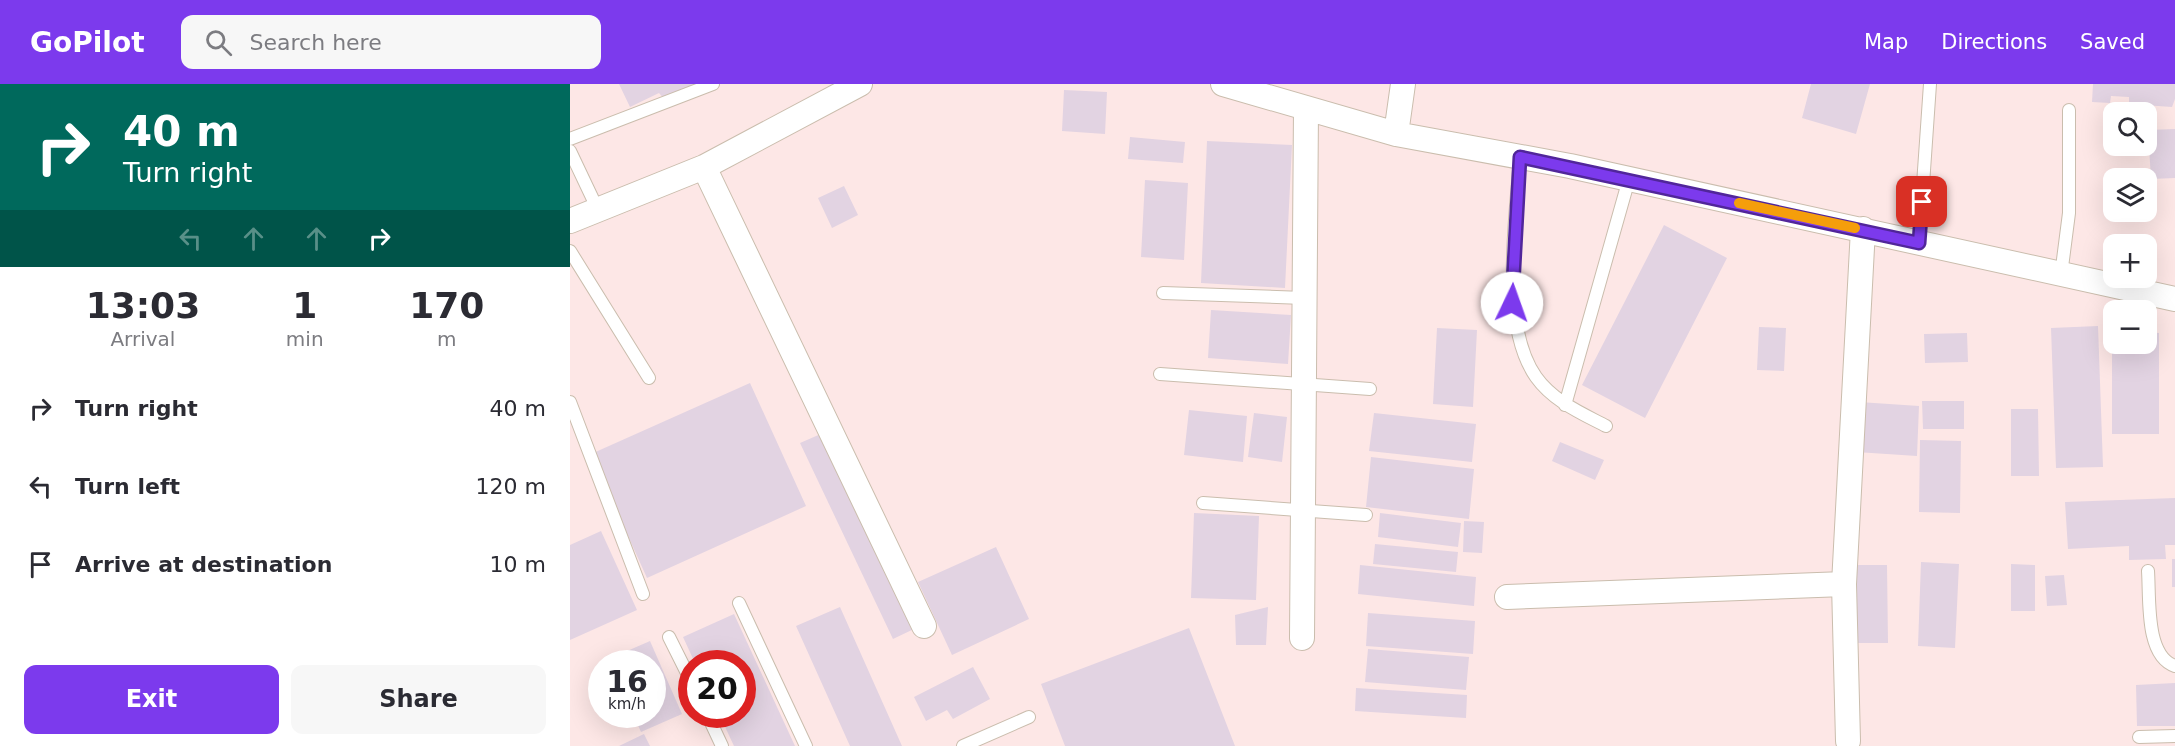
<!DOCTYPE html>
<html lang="en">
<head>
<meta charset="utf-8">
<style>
  :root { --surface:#fff; --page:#f7f7f7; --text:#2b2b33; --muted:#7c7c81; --accent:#7c3aed }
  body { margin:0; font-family:"DejaVu Sans",sans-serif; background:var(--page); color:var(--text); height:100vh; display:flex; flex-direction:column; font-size:22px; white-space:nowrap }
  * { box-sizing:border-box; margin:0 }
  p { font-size:20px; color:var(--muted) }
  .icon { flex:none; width:33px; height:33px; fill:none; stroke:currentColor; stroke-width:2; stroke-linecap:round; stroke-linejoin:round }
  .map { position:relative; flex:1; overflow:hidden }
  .sheet { display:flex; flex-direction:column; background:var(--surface); width:570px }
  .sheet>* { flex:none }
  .banner { background:#00695c; color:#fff; overflow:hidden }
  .fabs { position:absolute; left:1533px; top:18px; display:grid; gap:12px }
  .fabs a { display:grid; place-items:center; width:54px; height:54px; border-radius:12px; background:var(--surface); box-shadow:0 6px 24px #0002; font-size:30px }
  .speed { position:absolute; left:18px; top:566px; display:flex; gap:12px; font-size:30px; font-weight:700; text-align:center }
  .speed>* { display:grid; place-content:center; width:78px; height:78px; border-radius:50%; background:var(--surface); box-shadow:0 6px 24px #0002; line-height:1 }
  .speed small { font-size:15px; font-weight:400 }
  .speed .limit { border:9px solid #d22; background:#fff; color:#111 }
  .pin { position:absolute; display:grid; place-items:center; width:51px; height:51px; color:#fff; margin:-26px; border-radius:12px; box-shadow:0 3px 9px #0006 }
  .me { position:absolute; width:66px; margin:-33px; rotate:3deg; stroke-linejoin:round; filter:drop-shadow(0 0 4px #0008) }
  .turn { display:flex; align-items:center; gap:21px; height:126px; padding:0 24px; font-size:27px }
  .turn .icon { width:78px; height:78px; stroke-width:2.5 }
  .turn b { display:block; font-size:42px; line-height:51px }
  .lanes { display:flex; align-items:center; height:57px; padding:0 24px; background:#0003; justify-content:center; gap:30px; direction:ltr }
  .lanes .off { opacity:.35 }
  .eta { display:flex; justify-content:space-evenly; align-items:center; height:102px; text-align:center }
  .eta b { font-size:36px; font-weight:600; line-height:42px }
  .primary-button { display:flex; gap:12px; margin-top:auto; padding:12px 24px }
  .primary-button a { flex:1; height:69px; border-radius:12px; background:var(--accent); color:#fff; font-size:24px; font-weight:600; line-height:69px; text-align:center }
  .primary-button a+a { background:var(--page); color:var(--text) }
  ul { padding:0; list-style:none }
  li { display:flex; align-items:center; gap:18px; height:78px; padding:0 24px }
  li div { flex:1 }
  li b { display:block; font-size:22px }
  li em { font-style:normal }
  header { display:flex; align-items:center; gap:36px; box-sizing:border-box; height:84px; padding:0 30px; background:var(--accent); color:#fff }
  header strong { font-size:28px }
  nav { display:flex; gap:33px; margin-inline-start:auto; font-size:21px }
  .search { width:420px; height:54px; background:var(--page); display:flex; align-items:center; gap:15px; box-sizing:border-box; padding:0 21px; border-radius:12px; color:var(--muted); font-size:22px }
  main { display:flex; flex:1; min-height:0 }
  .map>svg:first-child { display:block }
  .industrial { fill:#fde7e6; fill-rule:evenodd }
  .building { fill:#e2d3e2 }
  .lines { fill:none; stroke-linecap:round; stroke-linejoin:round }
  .service-casing { stroke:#cabdad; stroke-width:14 }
  .minor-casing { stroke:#cabdad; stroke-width:26 }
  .service { stroke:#fff; stroke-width:12 }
  .minor { stroke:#fff; stroke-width:24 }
  .route-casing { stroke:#51269a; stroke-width:15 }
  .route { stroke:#7c3aed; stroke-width:10 }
  .slow { stroke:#f59e0b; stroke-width:10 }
</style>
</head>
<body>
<header>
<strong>GoPilot</strong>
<div class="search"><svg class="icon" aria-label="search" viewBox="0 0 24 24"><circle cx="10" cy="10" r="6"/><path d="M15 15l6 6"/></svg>Search here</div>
<nav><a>Map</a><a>Directions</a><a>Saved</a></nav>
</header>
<main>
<section class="sheet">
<div class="banner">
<div class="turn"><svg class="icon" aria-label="right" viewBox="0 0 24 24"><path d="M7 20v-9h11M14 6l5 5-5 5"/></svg><div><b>40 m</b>Turn right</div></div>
<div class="lanes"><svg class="icon off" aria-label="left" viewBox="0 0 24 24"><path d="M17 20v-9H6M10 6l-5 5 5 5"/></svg><svg class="icon off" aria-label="ahead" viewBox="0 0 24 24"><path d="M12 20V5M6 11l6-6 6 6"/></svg><svg class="icon off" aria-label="ahead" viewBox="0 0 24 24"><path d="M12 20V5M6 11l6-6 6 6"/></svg><svg class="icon" aria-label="right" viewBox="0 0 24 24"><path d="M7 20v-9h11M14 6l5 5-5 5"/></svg></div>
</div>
<div class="eta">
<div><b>13:03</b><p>Arrival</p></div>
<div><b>1</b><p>min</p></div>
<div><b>170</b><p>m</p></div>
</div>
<ul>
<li><svg class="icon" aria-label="right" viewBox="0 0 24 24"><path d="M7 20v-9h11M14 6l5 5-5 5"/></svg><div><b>Turn right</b></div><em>40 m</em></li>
<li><svg class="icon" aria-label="left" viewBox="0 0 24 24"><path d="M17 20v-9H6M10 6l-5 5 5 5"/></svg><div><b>Turn left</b></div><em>120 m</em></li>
<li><svg class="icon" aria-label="arrive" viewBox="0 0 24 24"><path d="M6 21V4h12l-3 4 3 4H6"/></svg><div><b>Arrive at destination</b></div><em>10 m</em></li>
</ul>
<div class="primary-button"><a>Exit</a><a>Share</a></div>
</section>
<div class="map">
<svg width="1605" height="662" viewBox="0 0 1605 662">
  <rect width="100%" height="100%" fill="#fdf5eb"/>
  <!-- industrial -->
  <path class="industrial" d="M0,0H1605V662H0ZM1544,28H1576V62H1544ZM1544,94H1576V128H1544ZM1544,160H1576V194H1544ZM1544,226H1576V260H1544ZM32,579H82V630H32ZM122,579H172V630H122Z"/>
  <!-- building -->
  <path class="building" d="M49,0H127L95,16L89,9L60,23Z
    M1241,0H1300L1286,50L1232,34Z
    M1523,0H1605V15L1602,23L1559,20V13L1541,12L1540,19L1522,18Z
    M494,6L537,8L535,50L492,47Z
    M1605,45V94L1581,95L1578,46Z
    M560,53L615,58L613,79L558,75Z
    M637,57L722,61L715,204L631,199Z
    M575,96L618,99L614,176L571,173Z
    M274,102L288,131L262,144L248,114Z
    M1094,141L1157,174L1075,334L1012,301Z
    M641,226L721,231L718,280L638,274Z
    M1528,242L1533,383L1486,384L1481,244Z
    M1189,243L1216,244L1214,287L1187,286Z
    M867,244L907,246L903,323L863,320Z
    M1576,248L1589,249V350H1542V260H1576Z
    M1397,249L1398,278L1355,279L1354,250Z
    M180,299L236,422L77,494L21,370Z
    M1352,317H1394V345H1353Z
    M1289,318L1349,322L1347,372L1286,368Z
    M1441,325H1468L1469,392H1441Z
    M619,326L677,332L673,378L614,371Z
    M684,329L717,333L712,378L678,373Z
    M804,329L906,340L902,378L799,367Z
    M253,349L346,544L323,555L230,359Z
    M1350,356L1391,357L1390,429L1349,428Z
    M990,358L1034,376L1025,396L982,377Z
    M801,373L904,385L899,435L796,423Z
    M1605,414V461H1595L1596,475L1559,476V462L1498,465L1495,418Z
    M624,429L689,432L686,516L621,514Z
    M810,429L891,439L888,463L808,453Z
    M894,437L914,438L912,469L893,468Z
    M31,447L67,526L0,556V461Z
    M805,460L888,468L886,488L803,480Z
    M426,463L459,535L382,571L348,498Z
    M1602,475H1605V503H1602Z
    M1351,478L1389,480L1385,564L1348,562Z
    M1441,480L1465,481V527H1441Z
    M790,481L906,493L904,522L788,510Z
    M1283,481H1317L1318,559H1284Z
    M1494,491L1497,521L1477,522L1475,492Z
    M270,523L332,662H280L226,542Z
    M698,523L696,561H666L665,531Z
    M798,529L905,537L903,570L796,562Z
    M164,530L225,662H164L149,630H172V579H125L113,553Z
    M619,544L665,662H495L471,600Z
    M80,557L112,630L71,648L63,630H82V579H41L39,575Z
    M798,565L899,573L896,606L795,598Z
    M403,583L420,615L383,635L377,626L356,637L344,613Z
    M1605,599V642H1567L1566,601Z
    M786,604L897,611L896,634L785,627Z
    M74,650L80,662H49Z"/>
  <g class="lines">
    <defs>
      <path id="service" d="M0,55L143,0
        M0,67L28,126
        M950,73C946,135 929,240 966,293C983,317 1011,329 1036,342
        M1349,158L1360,0
        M0,167L79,294
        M1491,191L1499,129V26
        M593,209L734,214
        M590,290L800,305
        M0,318L73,510
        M995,321L1059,95
        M633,419L796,431
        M1578,487C1580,515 1575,572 1605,582
        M169,519L236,662
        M99,553L122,599
        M137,630L152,662
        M1569,653L1605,652
        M393,662L459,633"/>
      <path id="minor" d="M653,0L826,50L1000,82L1605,215
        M826,50L833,0
        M134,83L354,542
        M0,137L134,83L290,0
        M937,513L1274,500
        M732,554L736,25
        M1278,657L1274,500L1293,145"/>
    </defs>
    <!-- service casing -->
    <use href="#service" class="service-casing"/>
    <!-- minor casing -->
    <use href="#minor" class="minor-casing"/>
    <!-- service -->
    <use href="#service" class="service"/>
    <!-- minor -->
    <use href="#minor" class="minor"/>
  </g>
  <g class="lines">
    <defs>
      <path id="route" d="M942,219L950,73L1349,159L1352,118"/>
    </defs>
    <!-- route casing -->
    <use href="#route" class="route-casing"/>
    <!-- route -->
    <use href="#route" class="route"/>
    <!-- slow -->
    <path class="slow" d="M1169,119L1285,144"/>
  </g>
</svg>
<div class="fabs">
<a><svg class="icon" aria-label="search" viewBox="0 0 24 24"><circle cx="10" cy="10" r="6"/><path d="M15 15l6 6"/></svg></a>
<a><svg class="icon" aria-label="layers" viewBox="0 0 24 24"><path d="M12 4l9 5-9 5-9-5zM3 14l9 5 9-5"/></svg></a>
<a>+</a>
<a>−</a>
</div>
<div class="speed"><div>16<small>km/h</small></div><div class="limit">20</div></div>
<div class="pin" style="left:1352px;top:118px;background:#d93025"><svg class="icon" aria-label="arrive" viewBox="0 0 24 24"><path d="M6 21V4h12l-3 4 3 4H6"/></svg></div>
<svg class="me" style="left:942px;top:219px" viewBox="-20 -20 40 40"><circle r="19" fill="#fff"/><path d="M0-13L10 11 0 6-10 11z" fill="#7c3aed"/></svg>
</div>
</main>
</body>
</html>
